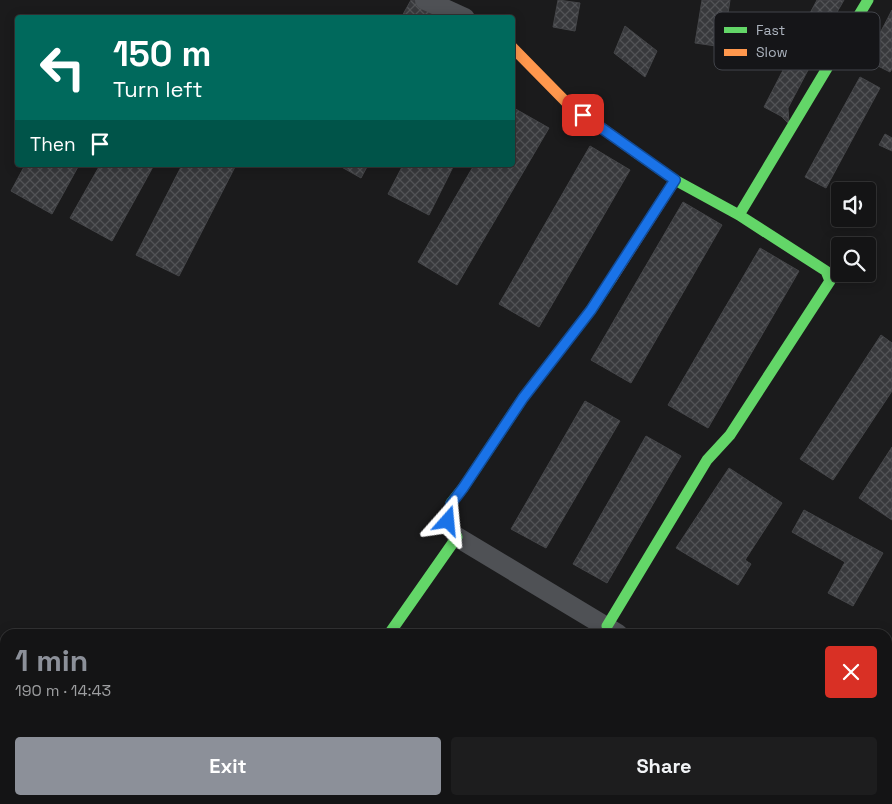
<!DOCTYPE html>
<html lang="en">
<head>
<meta charset="utf-8">
<style>
  :root { --surface:#141415; --page:#1d1d1e; --text:#f1f3f6; --muted:#9d9ea0; --line:#333334; --accent:#8c9099 }
  body { margin:0; font-family:"Space Grotesk",sans-serif; background:var(--page); color:var(--text); height:100vh; display:flex; flex-direction:column; font-size:19px; white-space:nowrap }
  * { box-sizing:border-box; margin:0 }
  p { font-size:16px; color:var(--muted) }
  .icon { flex:none; width:28px; height:28px; fill:none; stroke:currentColor; stroke-width:2; stroke-linecap:round; stroke-linejoin:round }
  .map { position:relative; flex:1; overflow:hidden }
  .sheet { position:absolute; left:0px; top:629px; width:892px; height:176px; display:flex; flex-direction:column; background:var(--surface); border-radius:15px 15px 0 0; box-shadow:0 2px 12px #0003,0 0 0 1px var(--line) }
  .sheet>* { flex:none }
  .guide { position:absolute; left:15px; top:15px; width:500px; height:152px; border-radius:5px; box-shadow:0 2px 12px #0003,0 0 0 1px var(--line); background:#00695c; color:#fff; overflow:hidden }
  .tools { position:absolute; left:831px; top:182px; display:grid; gap:10px }
  .tools a { display:grid; place-items:center; width:45px; height:45px; border-radius:5px; background:var(--surface); box-shadow:0 2px 12px #0003,0 0 0 1px var(--line); font-size:25px }
  .pin { position:absolute; display:grid; place-items:center; width:42px; height:42px; color:#fff; margin:-21px; border-radius:10px; box-shadow:0 2px 8px #0006 }
  .me { position:absolute; width:55px; margin:-28px; rotate:18deg; stroke-linejoin:round; filter:drop-shadow(0 0 4px #0008) }
  .turn { display:flex; align-items:center; gap:18px; height:105px; padding:0 15px; font-size:22px }
  .turn .icon { width:65px; height:65px; stroke-width:2.5 }
  .turn b { display:block; font-size:35px; line-height:42px }
  .then { display:flex; align-items:center; height:48px; padding:0 15px; background:#0003; gap:10px; font-size:19px }
  .round { display:grid; place-items:center; flex:none; width:52px; height:52px; border-radius:5px; background:var(--page) }
  .summary { display:flex; align-items:center; justify-content:space-between; height:85px; padding:0 15px }
  h1 { font-size:30px; font-weight:700; line-height:38px; color:var(--accent) }
  .cta { display:flex; gap:10px; margin-top:auto; padding:10px 15px }
  .cta a { flex:1; height:58px; border-radius:5px; background:var(--accent); color:#fff; font-size:20px; font-weight:700; line-height:58px; text-align:center }
  .cta a+a { background:var(--page); color:var(--text) }
  .map>svg:first-child { display:block }
  .building { fill:url(#building-cross-hatch); stroke:#444548 }
  .lines { fill:none; stroke-linecap:round; stroke-linejoin:round }
  .street { stroke:#4f5155; stroke-width:20 }
  .fast { stroke:#63d668; stroke-width:11 }
  .slow { stroke:#ff974d; stroke-width:11 }
  .route-casing { stroke:#114b97; stroke-width:12 }
  .route { stroke:#1a73e8; stroke-width:9 }
  .key { fill:#151518; stroke:#42444a; stroke-width:1 }
  .key-label { font-size:14px; fill:#acb3be }
</style>
</head>
<body>
<div class="map">
<svg width="892" height="804" viewBox="0 0 892 804">
  <defs>
    <pattern id="building-cross-hatch" width="8" height="8" patternUnits="userSpaceOnUse" patternTransform="scale(1.25)"><rect width="8" height="8" fill="#38393c"/><path d="M0 0l8 8M0 8l8-8" fill="none" stroke="#525356"/></pattern>
  </defs>
  <rect width="100%" height="100%" fill="#1b1b1c"/>
  <!-- building -->
  <path class="building" d="M411,0H416L446,18H401Z
    M558,0L580,3L575,31L553,27Z
    M702,0H730L723,47L695,43Z
    M817,0H844L829,26L809,15Z
    M892,10V69L890,72L866,60Z
    M625,26L657,51L645,77L614,53Z
    M797,43L817,53L788,108L789,124L781,116L764,107Z
    M860,77L880,88L826,188L805,177Z
    M512,107L549,128L457,285L418,262L474,165H512Z
    M885,134L892,138V151L879,145Z
    M590,146L630,170L539,327L499,304Z
    M25,165H79L52,214L11,191Z
    M100,165H154L112,241L70,218Z
    M182,165H236L179,276L136,255Z
    M338,165H368L361,178Z
    M403,165H454L429,215L388,194Z
    M683,202L722,225L631,383L591,360Z
    M760,248L799,271L708,428L668,405Z
    M881,335L892,343V391L833,480L800,459Z
    M585,401L620,421L546,548L511,529Z
    M646,436L681,456L607,583L573,564Z
    M892,447V520L859,498Z
    M729,468L782,503L745,560L751,564L738,585L676,548Z
    M804,510L883,553L853,606L828,593L845,562L792,532Z"/>
  <g class="lines">
    <!-- street -->
    <path class="street" d="M425,0L465,18
      M457,537L618,634
      M0,775L5,779
      M32,800L37,804
      M882,800L889,804
      M269,804L272,800
      M645,804L648,800"/>
    <!-- fast -->
    <path class="fast" d="M739,215L868,0
      M607,626L707,460L730,435L830,281L826,271L739,215L675,180L638,154
      M389,634L457,537L448,521L451,503L463,488L523,398L591,310L612,278"/>
    <!-- slow -->
    <path class="slow" d="M512,47L568,104L638,154
      M612,278L675,180"/>
  </g>
  <g class="lines">
    <defs>
      <path id="route" d="M448,521L451,504L463,488L523,398L591,310L675,180L583,115"/>
    </defs>
    <!-- route casing -->
    <use href="#route" class="route-casing"/>
    <!-- route -->
    <use href="#route" class="route"/>
  </g>
  <!-- legend -->
  <rect x="714" y="12" width="166" height="58" rx="8" class="key"/>
  <rect x="724" y="27" width="23" height="6" fill="#63d668"/>
  <rect x="724" y="49" width="23" height="7" fill="#ff974d"/>
  <g class="key-label">
    <text x="756" y="35">Fast</text>
    <text x="756" y="57">Slow</text>
  </g>
</svg>
<div class="tools">
<a><svg class="icon" aria-label="sound" viewBox="0 0 24 24"><path d="M4 9h4l5-4v14l-5-4H4zM17 9q2 3 0 6"/></svg></a>
<a><svg class="icon" aria-label="search" viewBox="0 0 24 24"><circle cx="10" cy="10" r="6"/><path d="M15 15l6 6"/></svg></a>
</div>
<div class="pin" style="left:583px;top:115px;background:#d93025"><svg class="icon" aria-label="arrive" viewBox="0 0 24 24"><path d="M6 21V4h12l-3 4 3 4H6"/></svg></div>
<svg class="me" style="left:448px;top:521px" viewBox="-20 -20 40 40"><path d="M0-17L14 15 0 8-14 15z" fill="#1a73e8" stroke="#fff" stroke-width="4"/></svg>
<div class="guide">
<div class="turn"><svg class="icon" aria-label="left" viewBox="0 0 24 24"><path d="M17 20v-9H6M10 6l-5 5 5 5"/></svg><div><b>150 m</b>Turn left</div></div>
<div class="then">Then<svg class="icon" aria-label="arrive" viewBox="0 0 24 24"><path d="M6 21V4h12l-3 4 3 4H6"/></svg></div>
</div>
<section class="sheet">
<div class="summary"><div><h1>1 min</h1><p>190 m · 14:43</p></div><a class="round" style="background:#d93025;color:#fff"><svg class="icon" aria-label="close" viewBox="0 0 24 24"><path d="M6 6l12 12M18 6L6 18"/></svg></a></div>
<div class="cta"><a>Exit</a><a>Share</a></div>
</section>
</div>
</body>
</html>
